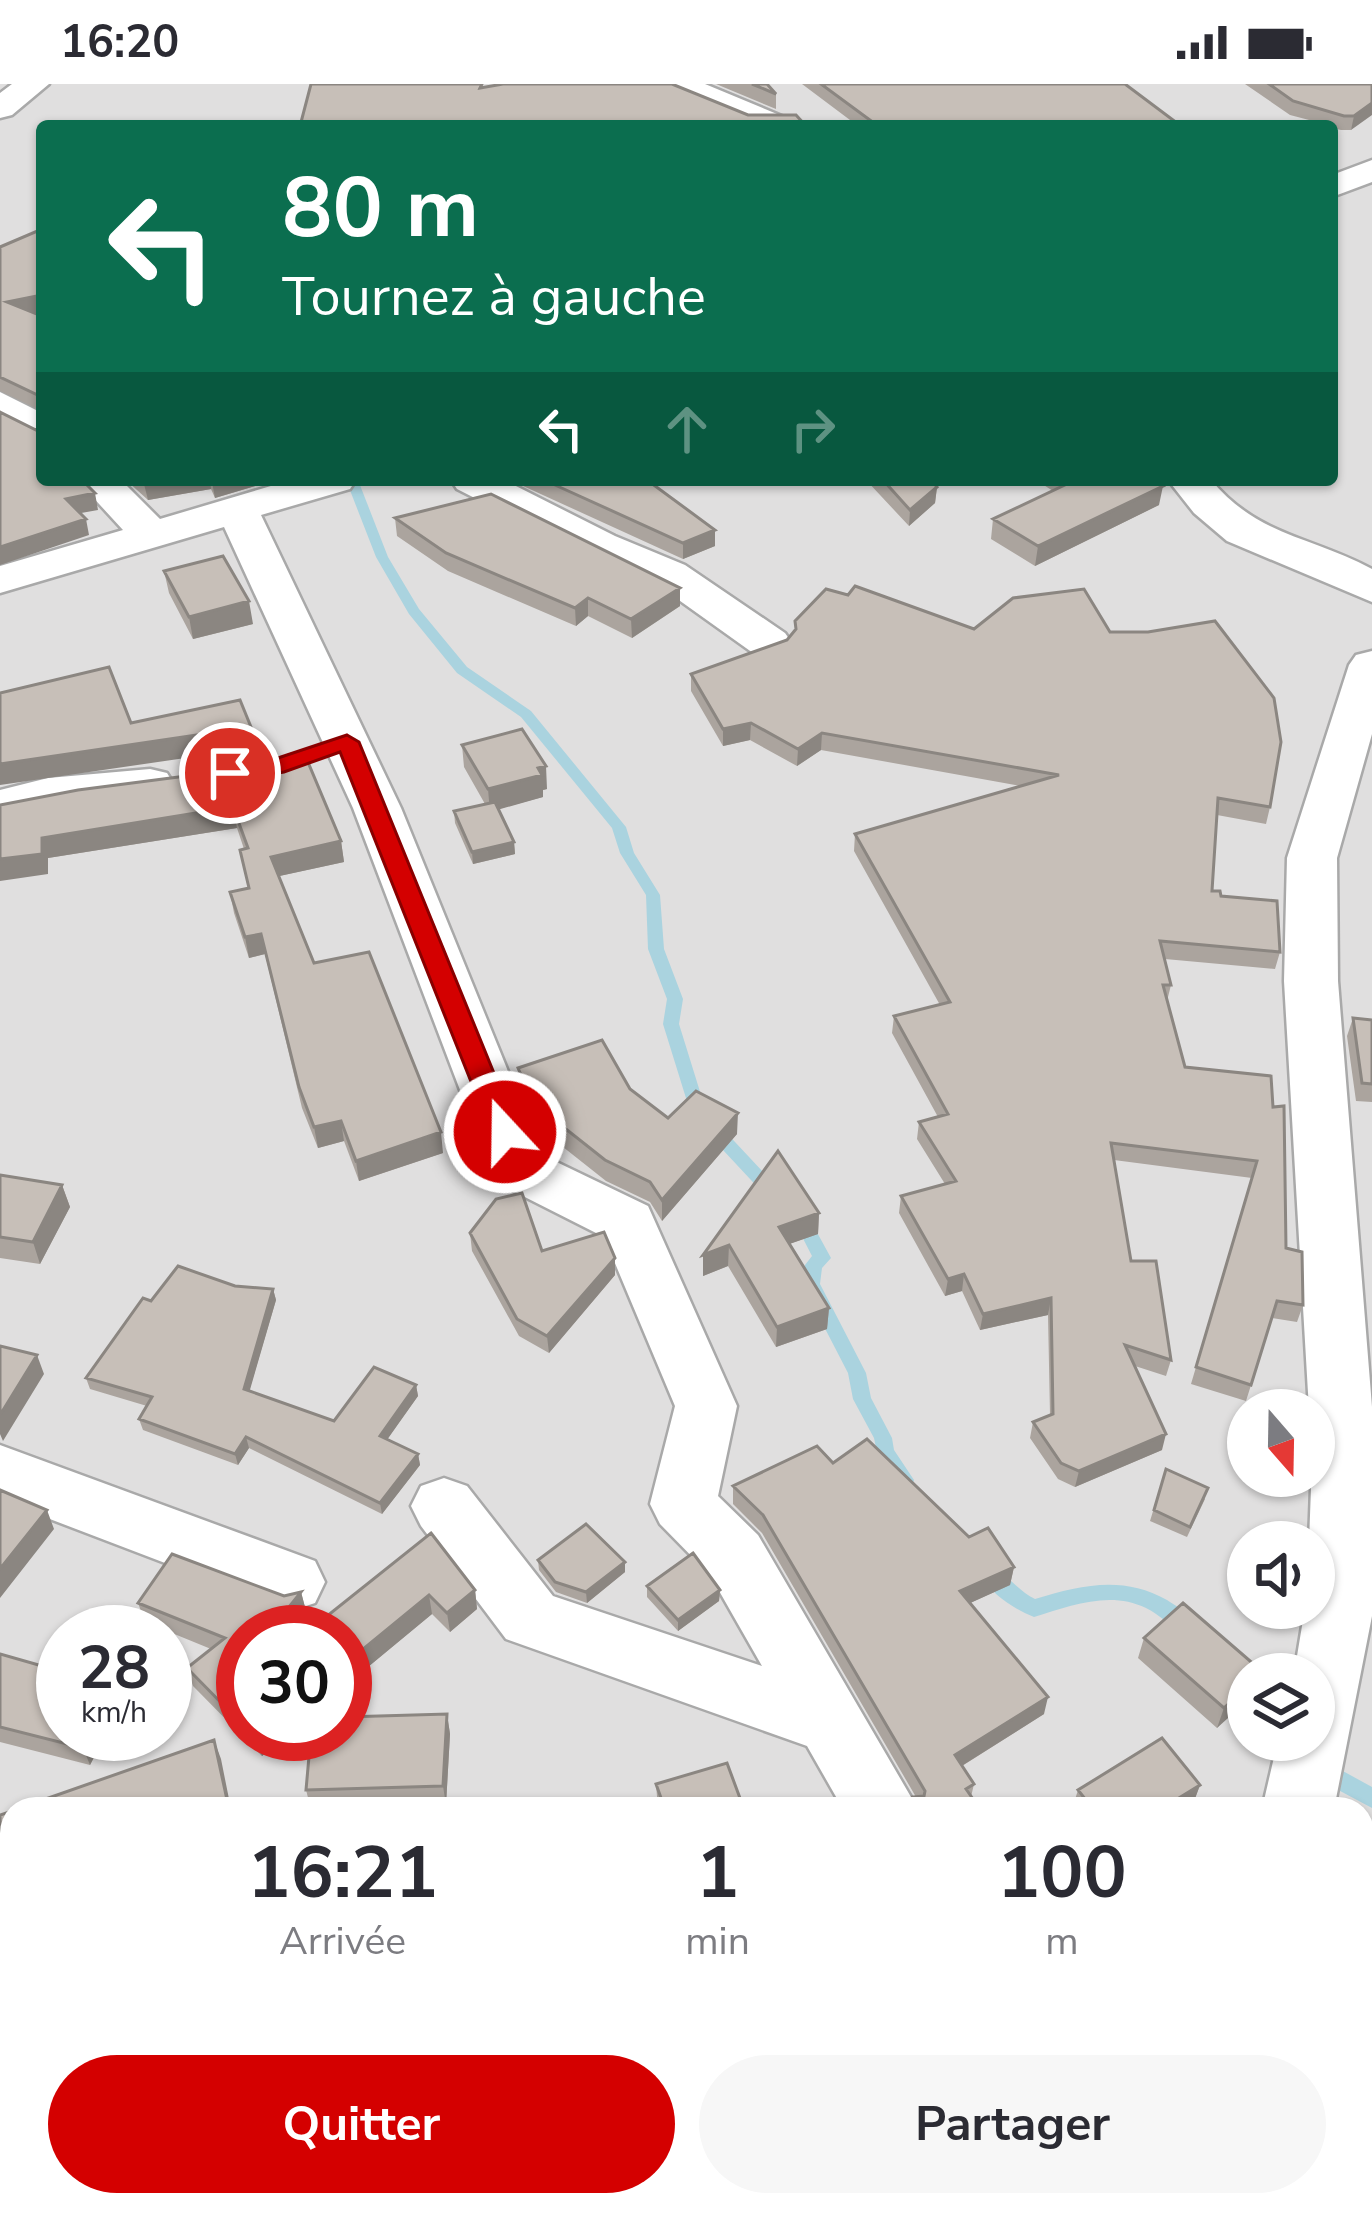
<!DOCTYPE html>
<html lang="fr">
<head>
<meta charset="utf-8">
<style>
  :root { --surface:#fff; --page:#f7f7f7; --text:#2b2b33; --muted:#7c7c81; --accent:#d40000 }
  body { margin:0; font-family:"Nunito Sans",sans-serif; background:var(--page); color:var(--text); height:100vh; display:flex; flex-direction:column; font-size:45px; white-space:nowrap }
  * { box-sizing:border-box; margin:0 }
  p { font-size:39px; color:var(--muted) }
  .icon { flex:none; width:66px; height:66px; fill:none; stroke:currentColor; stroke-width:2; stroke-linecap:round; stroke-linejoin:round }
  .map { position:relative; flex:1; overflow:hidden }
  .side { position:absolute; left:0px; top:1713px; width:1374px; height:420px; display:flex; flex-direction:column; background:var(--surface); border-radius:36px 36px 0 0; box-shadow:0 3px 9px #0004 }
  .side>* { flex:none }
  .guide { position:absolute; left:36px; top:36px; width:1302px; height:366px; border-radius:12px; box-shadow:0 3px 9px #0004; background:#0b6e4f; color:#fff; overflow:hidden }
  .needle { width:78px; rotate:160deg }
  .fabs { position:absolute; left:1227px; top:1305px; display:grid; gap:24px }
  .fabs a { display:grid; place-items:center; width:108px; height:108px; border-radius:50%; background:var(--surface); box-shadow:0 3px 9px #0004; font-size:60px }
  .speed { position:absolute; left:36px; top:1521px; display:flex; gap:24px; font-size:60px; font-weight:700; text-align:center }
  .speed>* { display:grid; place-content:center; width:156px; height:156px; border-radius:50%; background:var(--surface); box-shadow:0 3px 9px #0004; line-height:1 }
  .speed small { font-size:30px; font-weight:400 }
  .speed .limit { border:18px solid #d22; background:#fff; color:#111 }
  .pin { position:absolute; display:grid; place-items:center; width:102px; height:102px; color:#fff; margin:-51px; border:6px solid #fff; border-radius:50%; box-shadow:0 3px 12px #0007 }
  .me { position:absolute; width:132px; margin:-66px; rotate:339deg; stroke-linejoin:round; filter:drop-shadow(0 0 9px #0008) }
  .turn { display:flex; align-items:center; gap:42px; height:252px; padding:0 48px; font-size:54px }
  .turn .icon { width:156px; height:156px; stroke-width:2.5 }
  .turn b { display:block; font-size:84px; line-height:102px }
  .lanes { display:flex; align-items:center; height:114px; padding:0 48px; background:#0003; justify-content:center; gap:60px; direction:ltr }
  .lanes .off { opacity:.35 }
  .eta { display:flex; justify-content:space-evenly; align-items:center; height:204px; text-align:center }
  .eta b { font-size:72px; font-weight:700; line-height:84px }
  .cta { display:flex; gap:24px; margin-top:auto; padding:24px 48px }
  .cta a { flex:1; height:138px; border-radius:72px; background:var(--accent); color:#fff; font-size:48px; font-weight:700; line-height:138px; text-align:center }
  .cta a+a { background:var(--page); color:var(--text) }
  .status { display:flex; justify-content:space-between; align-items:center; height:84px; padding:0 60px; background:var(--surface); direction:ltr }
  .status svg { height:33px; fill:currentColor }
  .map>svg:first-child { display:block }
  .residential { fill:#e0dfdf; fill-rule:evenodd }
  .lines { fill:none; stroke-linecap:round; stroke-linejoin:round }
  .stream { fill:#aad3df; fill-rule:evenodd }
  .street-casing { stroke:#a9a9a9; stroke-width:5 }
  .street { fill:#fff; fill-rule:evenodd }
  .wall { fill:#aba49e }
  .shaded-wall { fill:#8b8681 }
  .building { fill:#c7bfb8; stroke:#8b8681; stroke-width:3 }
  .route { fill:#d40000; stroke:#8a0000; stroke-width:3 }
</style>
</head>
<body>
<div class="status"><b>16:20</b><svg viewBox="0 0 49 12"><path d="M0 12V9h3v3zM5 12V6h3v6zM10 12V3h3v9zM15 12V0h3v12zM26 1h20v11H26zM47 4h2v5h-2z"/></svg></div>
<div class="map">
<svg width="1372" height="2133" viewBox="0 0 1372 2133">
  <rect width="100%" height="100%" fill="#f2efe9"/>
  <!-- residential -->
  <path class="residential" d="M0,0H1372V2133H0ZM42,42H1332V396H42ZM1248,1326H1314V1392H1248ZM1248,1458H1314V1524H1248ZM63,1548H165V1650H63ZM243,1548H345V1650H243ZM1248,1590H1314V1656H1248ZM12,1725H1362V2121H12Z"/>
  <g class="lines">
    <!-- stream -->
    <path class="stream" d="M346,396H358L388,473L419,525L467,583L531,627L626,743L634,769L660,811L664,865L683,915L679,940L706,1027L704,1031H692L690,1027L663,940L667,915L648,865L646,811L620,769L612,744L521,633L457,589L409,530L376,473Z
      M715,1041L721,1043L777,1103L779,1107L777,1111H765L709,1051L707,1047L709,1043Z
      M802,1131L808,1132L831,1174L822,1184L820,1200L866,1289L871,1314L892,1354L894,1366L914,1396L912,1402L905,1404L898,1402L878,1373L874,1354L853,1315L848,1289L802,1200L805,1181L812,1172L794,1137L796,1132Z
      M990,1483C1007,1489 1018,1507 1035,1515C1081,1501 1123,1491 1167,1516C1178,1523 1189,1530 1196,1541L1193,1547L1186,1550C1171,1543 1160,1531 1146,1524C1110,1506 1069,1522 1034,1533C1012,1524 993,1511 980,1491L983,1485Z
      M1285,1656H1309L1341,1686L1372,1703V1724L1327,1700L1288,1663Z"/>
    <defs>
      <path id="street" d="M12,0H49L12,31L0,34V9Z
        M661,0H705L789,35L793,42H749L666,7Z
        M1372,76V98L1332,113V91Z
        M0,308L42,329V358L0,337Z
        M77,396H121L160,435L291,396H356L350,405L261,431L401,724L542,1071L648,1122L737,1322L718,1412L758,1451L918,1725H843L807,1662L506,1555L421,1442L411,1422L421,1402L444,1394L467,1402L553,1512L762,1582L710,1491L660,1440L650,1420L675,1322L604,1153L499,1100L490,1085L353,724L224,443L0,509V482L123,446Z
        M451,396H504L615,452L685,481L785,549L792,559L785,569L769,573L753,569L655,499L585,470L457,405Z
        M1168,396H1211C1259,453 1311,452 1372,485V518L1227,457L1194,429Z
        M1372,567V650L1337,774L1338,897L1372,1323V1532L1334,1725H1262L1278,1656H1314V1590H1294L1305,1524H1314V1458H1309L1314,1326H1309L1284,897L1287,774L1349,581L1356,571Z
        M150,685L167,689L174,700L167,711L49,724L0,738V706L48,694Z
        M0,1361L315,1477L325,1498L315,1519L291,1527L0,1416Z
        M1362,2075L1372,2079V2133H1326L1323,2121H1362Z
        M1095,2121H1180L1185,2133H1100Z
        M1194,2121H1279L1274,2133H1189Z"/>
    </defs>
    <!-- street casing -->
    <use href="#street" class="street-casing"/>
    <!-- street -->
    <use href="#street" class="street"/>
  </g>
  <!-- wall -->
  <path class="wall" d="M716,0H767L776,10V25Z
    M802,0H1125L1181,42H858Z
    M1245,0H1372L1351,46H1341L1332,44V42L1290,31Z
    M42,145V227L34,229L42,232V327L0,307V163Z
    M126,396H275L215,414L211,405L148,416Z
    M510,396H647L715,446V462L683,475Z
    M866,396H931L937,403L935,419L909,442Z
    M1036,396H1153L1159,421L1035,482L991,455L993,435L1053,407Z
    M395,434L680,504V522L632,554L588,532L576,542L448,487L397,452Z
    M164,487L253,540L193,555L169,509Z
    M795,537L974,545L1110,548L1270,723L1266,740L1217,731L1212,807L1221,812L1280,868L1275,885L1165,875L1171,901L1167,917L1185,983L1271,992L1286,1164L1303,1221L1297,1238L1272,1234L1246,1317L1191,1300L1252,1094L1114,1076L1131,1177L1171,1276L1166,1292L1135,1282L1162,1366L1075,1403L1058,1395L1030,1354L1033,1338L1050,1331L1048,1231L980,1246L962,1207L945,1212L899,1129L901,1112L945,1100L917,1055L919,1038L938,1033L892,949L894,932L940,921L854,767L855,750L1021,702L821,666L797,682L750,656L723,662L691,607V590L787,556L795,547Z
    M462,661L547,705L543,706V713L498,725L514,758L515,770L473,780L455,739L454,727L485,720L464,683Z
    M248,684L341,757L344,778L279,792L314,879L443,1069L359,1097L344,1057L318,1064L302,1024L265,870L249,874L234,829L230,808L248,804L240,766L244,765L237,744L48,774V790L0,721Z
    M1353,934L1372,936V1018L1356,1017L1347,952Z
    M518,984L630,1005L668,1034L737,1050L662,1137L650,1118L606,1097L534,1040L520,1005Z
    M0,1091L62,1101L70,1123L40,1180L0,1174Z
    M819,1129L818,1150L789,1160L829,1224L827,1245L776,1263L728,1182L703,1192V1171Z
    M470,1149L542,1167L615,1174V1191L549,1269L519,1252L472,1167Z
    M235,1202L273,1205L276,1216L249,1307L334,1337L416,1301L418,1312L387,1355L418,1370L420,1381L382,1430L249,1364L238,1381L143,1346L139,1335L147,1322L90,1305L86,1294L151,1217Z
    M833,1379L969,1453L1014,1483L1010,1501L970,1519L1044,1630L962,1682L974,1700L971,1713L980,1725H911L913,1713H916L762,1449L733,1420V1402Z
    M1166,1385L1205,1415L1187,1453L1150,1437Z
    M431,1449L475,1506L477,1525L450,1548L432,1530L345,1602Z
    M538,1476L625,1478V1488L587,1519L556,1508L539,1486Z
    M647,1502L720,1506L719,1517L678,1547L647,1513Z
    M301,1508L306,1527L243,1548V1650H288L262,1672L193,1602L187,1584L211,1565L145,1538L138,1519L284,1512Z
    M1144,1554L1264,1589L1217,1644L1138,1574Z
    M0,1570L106,1650L90,1681L0,1658Z
    M447,1630L450,1650L446,1721L311,1725L306,1706Z
    M656,1700L744,1725H658Z
    M1200,1701L1193,1720L1184,1725H1072L1078,1706Z
    M1372,1814V2035L1367,2025L1371,2019L1362,2003V1816Z
    M613,2121H735L740,2133H622Z
    M767,2121H861L857,2124L864,2133H776Z"/>
  <!-- shaded-wall -->
  <path class="shaded-wall" d="M1372,19V31L1351,46L1354,32Z
    M42,211V227L11,234L7,218Z
    M166,396H210L211,405L148,416L144,400Z
    M217,396H275L215,414L212,398Z
    M1163,402L1159,421L1035,482L1038,462Z
    M937,403L935,419L909,442L910,426Z
    M95,409L98,426L70,431L66,415Z
    M86,435L89,451L0,481V463Z
    M715,446V462L683,475V459Z
    M680,504V522L632,554L631,535Z
    M588,514V532L576,542L575,524Z
    M249,517L253,540L193,555L189,533Z
    M751,639L750,656L723,662V645Z
    M251,643L254,664L0,701V680Z
    M822,649L821,666L797,682L798,665Z
    M546,682L547,705L543,706V713L490,728L488,705Z
    M233,723L237,744L48,774V790L0,797V775L42,754Z
    M341,757L344,778L275,793L271,773Z
    M514,758L515,770L473,780L472,768Z
    M261,850L265,870L249,874L245,853Z
    M738,1029L737,1050L662,1137V1116Z
    M341,1037L344,1057L318,1064L314,1043Z
    M441,1048L443,1069L359,1097L356,1077Z
    M62,1101L70,1123L40,1180L33,1158Z
    M819,1129L818,1150L778,1164L779,1143Z
    M729,1161L728,1182L703,1192V1171Z
    M615,1174V1191L549,1269L547,1252Z
    M964,1190L962,1207L945,1212L948,1195Z
    M273,1205L276,1216L247,1316L244,1305Z
    M1051,1214L1048,1231L980,1246L983,1230Z
    M829,1224L827,1245L776,1263L777,1243Z
    M37,1271L44,1290L3,1357L0,1350V1331Z
    M416,1301L418,1312L382,1363L380,1352Z
    M1166,1350L1162,1366L1075,1403L1079,1387Z
    M246,1353L249,1364L238,1381L235,1370Z
    M418,1370L420,1381L382,1430L380,1419Z
    M47,1426L54,1445L0,1514V1485Z
    M625,1478V1488L587,1519L586,1508Z
    M1014,1483L1010,1501L957,1525L960,1507Z
    M475,1506L477,1525L450,1548L447,1529Z
    M720,1506L719,1517L678,1547V1536Z
    M301,1508L306,1527L289,1548H269Z
    M429,1511L432,1530L345,1602V1580Z
    M1248,1603V1616L1217,1644L1224,1624Z
    M1048,1613L1044,1630L952,1688L955,1671Z
    M447,1630L450,1650L446,1721L443,1702Z
    M90,1650H106L90,1681L83,1664Z
    M261,1650H288L262,1672L256,1654Z
    M214,1656L221,1675L231,1725H229Z
    M1200,1701L1193,1720L1184,1725H1161Z
    M12,1777V1798L0,1802V1781Z
    M12,2121H60L26,2133H0V2125Z
    M170,2121H175L177,2133H172Z"/>
  <!-- building -->
  <path class="building" d="M311,0H482L480,4L503,0H672L748,31H796L806,42H300Z
    M752,0H767L776,10Z
    M821,0H1125L1181,42H878Z
    M1269,0H1372V19L1354,32H1344L1293,17Z
    M42,145V211L7,218L42,232V313L0,293V163Z
    M0,328L36,346L42,342V396H82L95,409L66,415L86,435L0,463Z
    M140,396H166L144,400Z
    M544,396H647L715,446L683,459Z
    M883,396H931L937,403L910,426Z
    M1068,396H1153L1163,402L1038,462L993,435L1071,398Z
    M491,410L680,504L631,535L588,514L575,524L446,469L395,434Z
    M223,472L249,517L189,533L164,487Z
    M855,502L974,545L1013,514L1084,505L1110,548H1148L1215,537L1274,614L1281,658L1270,723L1218,714L1212,807H1220L1221,812L1277,817L1280,868L1160,857L1171,901H1163L1185,983L1271,992L1273,1023L1284,1022L1286,1164L1302,1168L1303,1221L1277,1217L1251,1301L1196,1283L1257,1077L1111,1059L1131,1177H1156L1171,1276L1125,1261L1166,1350L1079,1387L1061,1379L1033,1338L1053,1330L1051,1214L983,1230L964,1190L948,1195L901,1112L956,1097L919,1038L948,1030L894,932L950,918L855,750L1059,691L822,649L798,665L751,639L723,645L691,590L787,556L796,545L795,537L826,505L848,511Z
    M109,583L131,639L240,616L251,643L0,680V609Z
    M522,645L546,682L538,684L542,691L488,705L462,661Z
    M305,671L341,757L271,773L314,879L369,868L441,1048L356,1077L341,1037L314,1043L299,1003L261,850L245,853L230,808L249,804L240,766L248,764L233,723L42,754V770L0,775V721L78,706L248,684Z
    M495,718L514,758L472,768L454,727Z
    M1353,934L1372,936V1000L1362,999Z
    M602,956L630,1005L668,1034L696,1007L738,1029L662,1116L650,1098L605,1076L533,1019L518,984Z
    M778,1067L819,1129L779,1143L829,1224L777,1243L729,1161L703,1171Z
    M0,1091L62,1101L33,1158L0,1153Z
    M522,1109L542,1167L604,1148L615,1174L547,1252L517,1235L470,1149L496,1115Z
    M178,1182L235,1202L273,1205L244,1305L334,1337L374,1283L416,1301L380,1352L418,1370L380,1419L246,1353L235,1370L139,1335L152,1313L86,1294L143,1214L151,1217Z
    M0,1262L37,1271L0,1331Z
    M867,1355L969,1453L988,1444L1014,1483L960,1507L1048,1613L955,1671L974,1700L966,1705L980,1725H920L913,1713L924,1712L925,1707L763,1431L733,1402L817,1362L833,1379Z
    M1166,1385L1208,1404L1190,1443L1154,1426Z
    M0,1406L47,1426L0,1485Z
    M586,1440L625,1478L586,1508L555,1498L538,1476Z
    M431,1449L475,1506L447,1529L429,1511L345,1580V1548H307Z
    M693,1469L720,1506L678,1536L647,1502Z
    M172,1470L284,1512L301,1508L269,1548H243V1561L235,1558L243,1566V1641L187,1584L225,1554L138,1519Z
    M1183,1519L1264,1589L1248,1590V1603L1224,1624L1144,1554Z
    M0,1570L63,1588V1650H90L83,1664L0,1643Z
    M447,1630L443,1702L306,1706L311,1650H345V1633Z
    M1162,1654L1200,1701L1161,1725H1093L1078,1706Z
    M214,1656L229,1725H17Z
    M727,1679L744,1725H665L656,1700Z
    M12,1727V1777L0,1781V1731Z
    M1372,1814V1888L1362,1862V1816Z
    M1372,1888V1986L1362,1968V1891Z
    M12,2028V2121L0,2125V2032Z
    M126,2121H170L172,2133H128Z
    M292,2121H393L397,2133H268Z
    M481,2121H533L535,2122L527,2133H471Z
    M622,2121H735L740,2133H631Z
    M778,2121H855L864,2133H786Z"/>
  <!-- route -->
  <path class="route" d="M347,651L359,658L518,1048L514,1056H495L491,1048L340,668L284,688L230,697L219,689L222,684L272,676Z"/>
</svg>
<div class="fabs">
<a><svg class="needle" viewBox="-14 -14 28 28"><path d="M0-13l5 13h-10z" fill="#e53935"/><path d="M0 13l5-13h-10z" fill="#7c7c81"/></svg></a>
<a><svg class="icon" aria-label="sound" viewBox="0 0 24 24"><path d="M4 9h4l5-4v14l-5-4H4zM17 9q2 3 0 6"/></svg></a>
<a><svg class="icon" aria-label="layers" viewBox="0 0 24 24"><path d="M12 4l9 5-9 5-9-5zM3 14l9 5 9-5"/></svg></a>
</div>
<div class="speed"><div>28<small>km/h</small></div><div class="limit">30</div></div>
<div class="pin" style="left:230px;top:689px;background:#d93025"><svg class="icon" aria-label="arrive" viewBox="0 0 24 24"><path d="M6 21V4h12l-3 4 3 4H6"/></svg></div>
<svg class="me" style="left:505px;top:1048px" viewBox="-20 -20 40 40"><circle r="17" fill="#d40000" stroke="#fff" stroke-width="3"/><path d="M0-11L8 9 0 5-8 9z" fill="#fff"/></svg>
<div class="guide">
<div class="turn"><svg class="icon" aria-label="left" viewBox="0 0 24 24"><path d="M17 20v-9H6M10 6l-5 5 5 5"/></svg><div><b>80 m</b>Tournez à gauche</div></div>
<div class="lanes"><svg class="icon" aria-label="left" viewBox="0 0 24 24"><path d="M17 20v-9H6M10 6l-5 5 5 5"/></svg><svg class="icon off" aria-label="ahead" viewBox="0 0 24 24"><path d="M12 20V5M6 11l6-6 6 6"/></svg><svg class="icon off" aria-label="right" viewBox="0 0 24 24"><path d="M7 20v-9h11M14 6l5 5-5 5"/></svg></div>
</div>
<section class="side">
<div class="eta">
<div><b>16:21</b><p>Arrivée</p></div>
<div><b>1</b><p>min</p></div>
<div><b>100</b><p>m</p></div>
</div>
<div class="cta"><a>Quitter</a><a>Partager</a></div>
</section>
</div>
</body>
</html>
